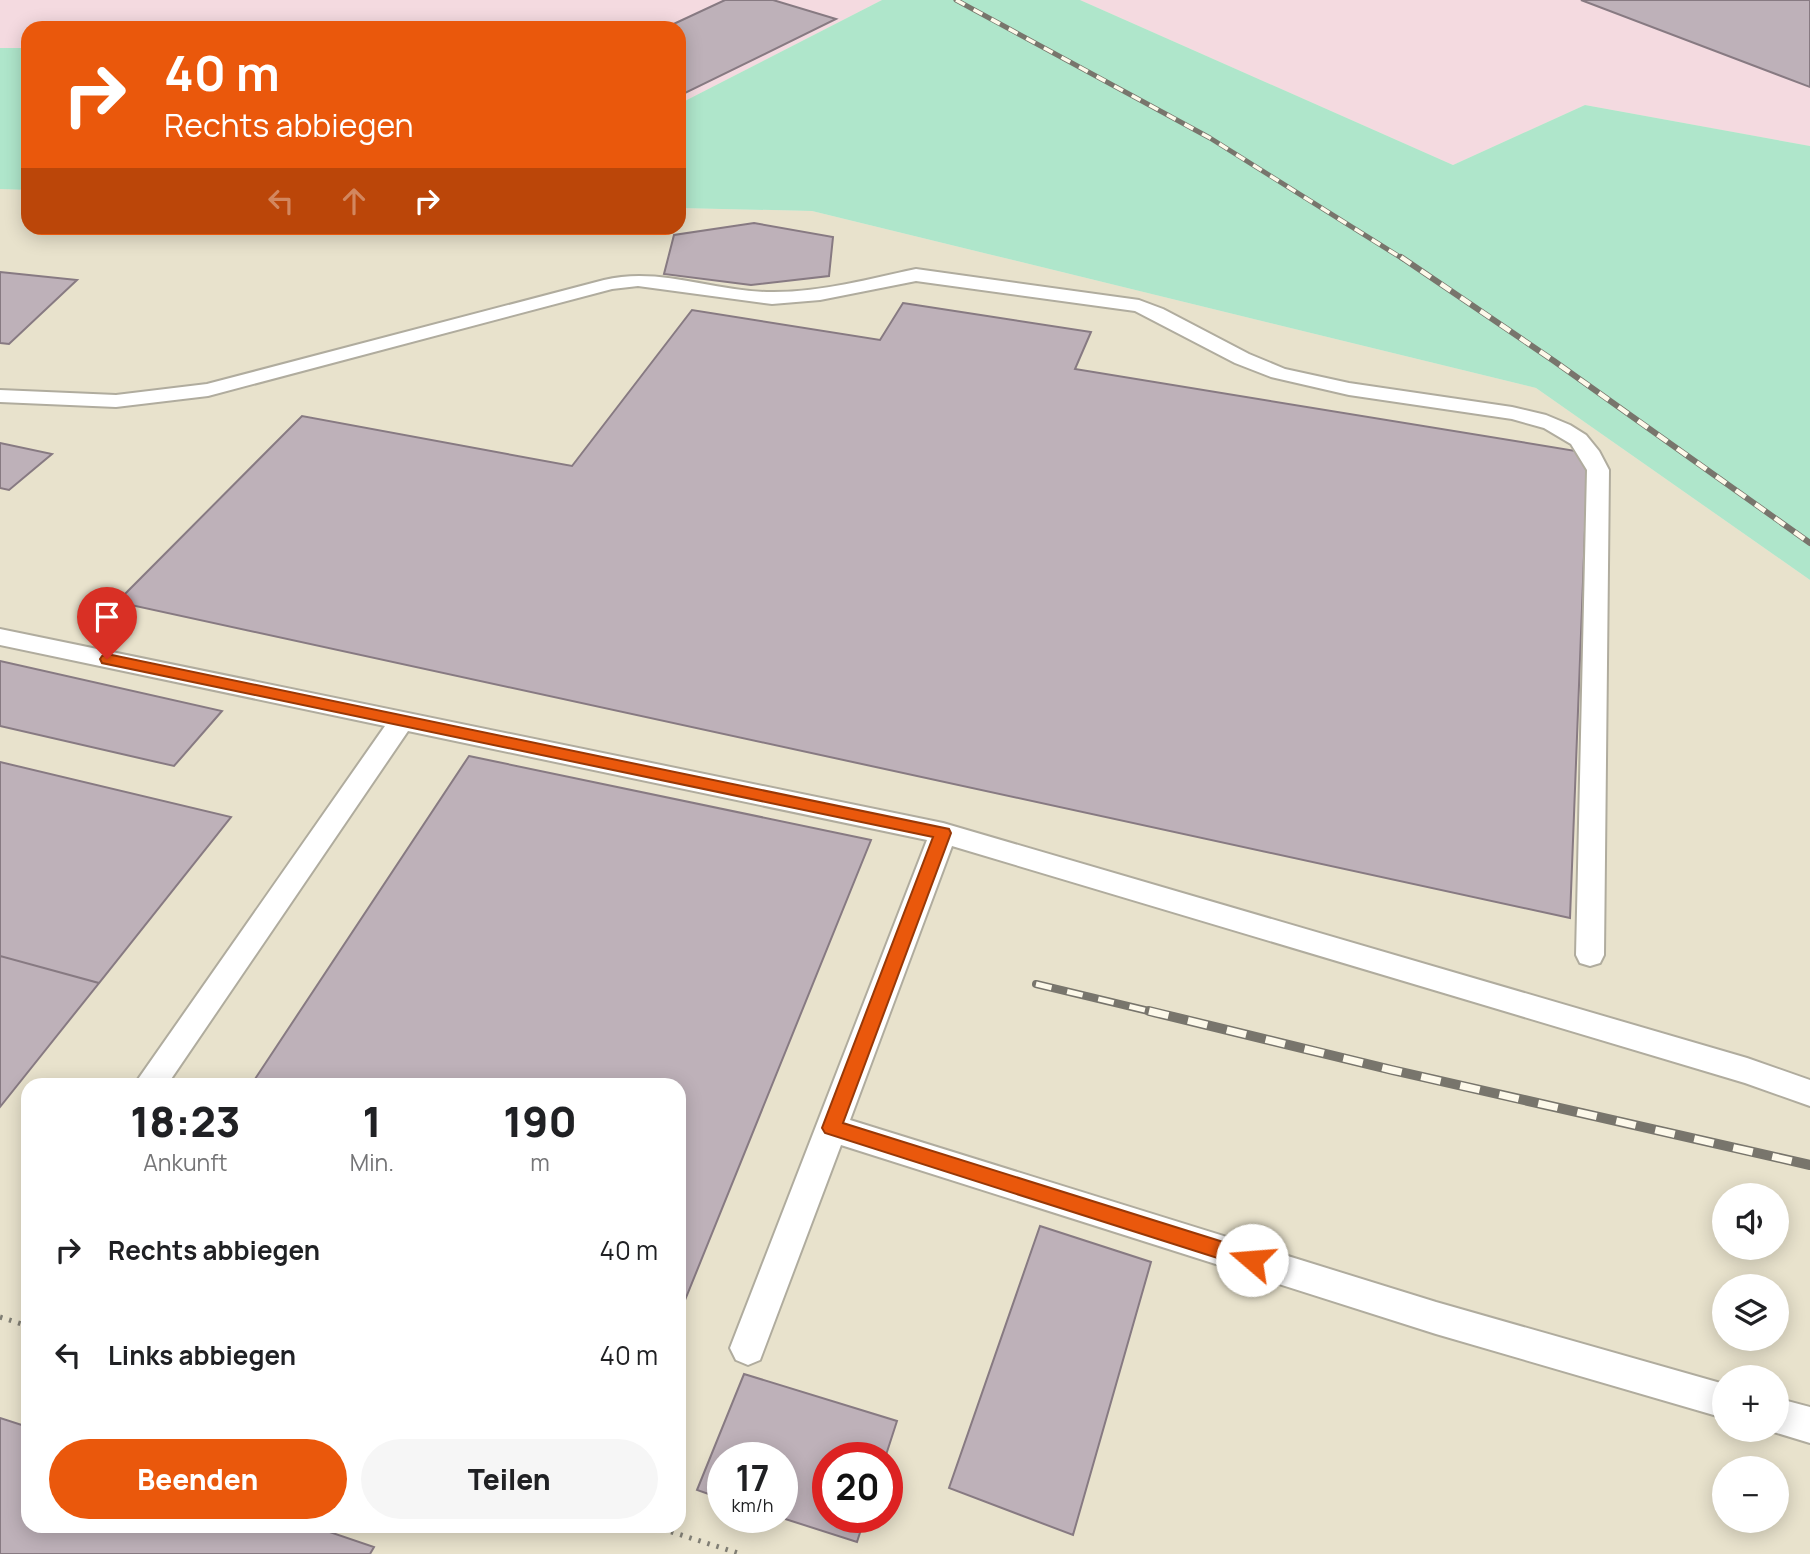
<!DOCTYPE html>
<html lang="de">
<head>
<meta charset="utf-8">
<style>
  :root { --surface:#fff; --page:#f6f6f6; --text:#202124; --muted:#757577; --accent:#ea580c }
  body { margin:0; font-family:Manrope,sans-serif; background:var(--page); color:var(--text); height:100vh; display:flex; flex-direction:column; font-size:26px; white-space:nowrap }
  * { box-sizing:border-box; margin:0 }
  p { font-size:23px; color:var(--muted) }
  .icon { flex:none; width:38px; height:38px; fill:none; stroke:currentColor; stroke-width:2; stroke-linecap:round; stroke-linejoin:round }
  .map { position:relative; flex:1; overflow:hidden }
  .sheet { position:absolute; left:21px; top:1078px; width:665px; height:455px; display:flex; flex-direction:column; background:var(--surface); border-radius:21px; box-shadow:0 4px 18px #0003 }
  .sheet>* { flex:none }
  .banner { position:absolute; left:21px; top:21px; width:665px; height:214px; border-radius:21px; box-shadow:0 4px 18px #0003; background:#ea580c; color:#fff; overflow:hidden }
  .tools { position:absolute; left:1712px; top:1183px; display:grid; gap:14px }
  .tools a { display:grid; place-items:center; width:77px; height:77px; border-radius:50%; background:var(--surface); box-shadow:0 4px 18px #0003; font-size:35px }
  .speed { position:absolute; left:707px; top:1442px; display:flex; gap:14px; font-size:35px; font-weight:700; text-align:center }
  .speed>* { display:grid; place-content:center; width:91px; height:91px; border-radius:50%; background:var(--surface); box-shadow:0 4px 18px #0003; line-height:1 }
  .speed small { font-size:18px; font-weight:400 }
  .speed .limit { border:10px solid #d22; background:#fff; color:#111 }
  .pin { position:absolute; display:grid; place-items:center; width:60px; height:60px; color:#fff; margin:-72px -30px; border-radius:50% 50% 50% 0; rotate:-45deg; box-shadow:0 0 7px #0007 }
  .pin .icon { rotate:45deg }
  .me { position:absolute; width:77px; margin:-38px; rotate:288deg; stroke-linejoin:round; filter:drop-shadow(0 0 5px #0008) }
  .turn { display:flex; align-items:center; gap:24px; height:147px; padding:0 28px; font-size:32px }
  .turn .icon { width:91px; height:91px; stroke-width:2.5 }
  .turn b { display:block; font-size:49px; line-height:60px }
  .lanes { display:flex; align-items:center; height:66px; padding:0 28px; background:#0003; justify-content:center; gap:35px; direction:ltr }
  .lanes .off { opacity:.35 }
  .eta { display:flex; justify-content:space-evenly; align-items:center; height:119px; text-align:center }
  .eta b { font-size:42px; font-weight:800; line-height:49px }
  .primary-button { display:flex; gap:14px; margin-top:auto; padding:14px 28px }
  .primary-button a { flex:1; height:80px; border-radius:42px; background:var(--accent); color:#fff; font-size:28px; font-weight:800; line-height:80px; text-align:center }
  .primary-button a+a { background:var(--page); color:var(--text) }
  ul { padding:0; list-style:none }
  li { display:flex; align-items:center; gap:21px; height:105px; padding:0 28px }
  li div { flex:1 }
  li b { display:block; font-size:26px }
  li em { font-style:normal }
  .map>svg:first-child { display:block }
  .commercial { fill:#f4dae0 }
  .built { fill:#e8e2cc; fill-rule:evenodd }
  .green { fill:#afe6cb }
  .building { fill:#beb1b9; stroke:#877a82; stroke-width:2 }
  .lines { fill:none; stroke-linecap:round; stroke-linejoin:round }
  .service-casing { stroke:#b0ac9e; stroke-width:4 }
  .path { stroke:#807e74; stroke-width:5; stroke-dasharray:2.5 7; stroke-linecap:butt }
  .service { fill:#fff; fill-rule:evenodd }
  .rail-far3-casing { stroke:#78756c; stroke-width:5 }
  .rail-far2-casing { stroke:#78756c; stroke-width:6 }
  .rail-far1-casing { stroke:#78756c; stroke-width:8 }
  .rail-casing { stroke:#78756c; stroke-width:10 }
  .rail-far3 { stroke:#fdf9ea; stroke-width:3.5; stroke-dasharray:10; stroke-linecap:butt }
  .rail-far2 { stroke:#fdf9ea; stroke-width:4.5; stroke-dasharray:12; stroke-linecap:butt }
  .rail-far1 { stroke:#fdf9ea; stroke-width:5; stroke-dasharray:16; stroke-linecap:butt }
  .rail { stroke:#fdf9ea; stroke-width:7; stroke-dasharray:20; stroke-linecap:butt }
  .route { fill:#ea580c; stroke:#983908; stroke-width:2 }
</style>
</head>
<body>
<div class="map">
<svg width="1810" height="1554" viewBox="0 0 1810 1554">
  <rect width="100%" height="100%" fill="#f0ecdd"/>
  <!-- commercial -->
  <path class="commercial" d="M0,0H882L679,104V28H28V48H0Z
    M1080,0H1810V146L1585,105L1453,165Z"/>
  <!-- built -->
  <path class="built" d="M0,189L28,190V228H679V208L812,211L1536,388L1810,580V1554H0ZM28,1085H679V1526H28ZM1724,1195H1776V1248H1724ZM1724,1286H1776V1339H1724ZM1724,1377H1776V1430H1724ZM723,1458H782V1517H723ZM828,1458H887V1517H828ZM1724,1468H1776V1521H1724Z"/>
  <!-- green -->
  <path class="green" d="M882,0H1080L1453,165L1585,105L1810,146V580L1536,388L812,211L679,208V104Z
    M0,48H28V190L0,189Z"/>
  <!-- building -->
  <path class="building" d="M725,0H773L836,19L679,96V28H665Z
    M1581,0H1810V87Z
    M754,223L833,237L829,276L751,285L664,274L674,235Z
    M0,272L77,280L9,344L0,343Z
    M903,303L1091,332L1075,369L1588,453L1570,918L117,602L302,416L572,466L692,310L880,340Z
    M0,443L52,454L9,490L0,488Z
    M0,661L222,711L174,766L0,726Z
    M469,756L871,840L679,1315V1085H251Z
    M0,762L231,817L99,983L0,956Z
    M0,956L99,983L0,1107Z
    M1040,1226L1151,1262L1073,1535L949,1488Z
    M744,1374L897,1421L885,1458H828V1517H865L857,1542L779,1517H782V1458H723V1499L697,1490Z
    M0,1418L28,1427V1526H312L374,1547L370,1554H0Z"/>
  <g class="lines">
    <defs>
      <path id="service" d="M916,269L1139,300L1163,309L1249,354L1285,369L1349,383L1512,407L1546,415L1570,425L1586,435L1599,451L1609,470L1604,955L1600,963L1590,966L1580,963L1576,955L1587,470L1571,444L1544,428L1512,419L1349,395L1271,377L1235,363L1135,311L916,281L820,300L772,304L638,286L612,289L208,396L116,407L0,402V390L116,395L207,384L604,280C661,266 717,293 774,292C822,292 869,279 916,269Z
        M0,629L943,823L1747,1058L1810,1080V1106L1745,1083L952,846L850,1120L1436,1302L1724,1384V1418L1436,1334L841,1145L760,1360L748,1365L736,1360L730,1348L927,840L408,731L167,1085H134L385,726L0,645Z
        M1776,1398L1810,1407V1443L1767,1430H1776Z"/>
    </defs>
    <!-- service casing -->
    <use href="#service" class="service-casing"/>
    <!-- path -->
    <path class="path" d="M0,1317L28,1326
      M653,1526L741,1554"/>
    <!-- service -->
    <use href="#service" class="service"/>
    <defs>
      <path id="rail-far3" d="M956,0L1210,138L1403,259"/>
      <path id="rail-far2" d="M1401,257L1554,361L1810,543"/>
      <path id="rail-far1" d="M1036,984L1157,1013"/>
      <path id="rail" d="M1149,1011L1392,1070L1810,1165"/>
    </defs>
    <!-- rail-far3 casing -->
    <use href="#rail-far3" class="rail-far3-casing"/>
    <!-- rail-far2 casing -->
    <use href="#rail-far2" class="rail-far2-casing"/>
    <!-- rail-far1 casing -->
    <use href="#rail-far1" class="rail-far1-casing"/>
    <!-- rail casing -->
    <use href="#rail" class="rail-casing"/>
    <!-- rail-far3 -->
    <use href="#rail-far3" class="rail-far3"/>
    <!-- rail-far2 -->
    <use href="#rail-far2" class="rail-far2"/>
    <!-- rail-far1 -->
    <use href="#rail-far1" class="rail-far1"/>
    <!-- rail -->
    <use href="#rail" class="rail"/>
  </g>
  <!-- route -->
  <path class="route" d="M107,654L949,829L951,833L843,1123L1252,1251L1259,1254L1262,1260L1259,1267L1252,1269L825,1133L822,1128L933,837L102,663L100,659L102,656Z"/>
</svg>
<div class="tools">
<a><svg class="icon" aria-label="sound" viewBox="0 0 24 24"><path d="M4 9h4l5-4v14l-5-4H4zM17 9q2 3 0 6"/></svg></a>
<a><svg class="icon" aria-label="layers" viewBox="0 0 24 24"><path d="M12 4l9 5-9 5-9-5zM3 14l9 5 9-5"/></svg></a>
<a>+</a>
<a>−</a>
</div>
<div class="speed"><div>17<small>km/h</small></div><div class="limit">20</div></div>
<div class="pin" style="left:107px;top:659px;background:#d93025"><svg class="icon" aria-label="arrive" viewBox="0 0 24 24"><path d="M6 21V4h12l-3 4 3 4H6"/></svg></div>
<svg class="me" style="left:1252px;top:1260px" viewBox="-20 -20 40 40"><circle r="19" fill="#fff"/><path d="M0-13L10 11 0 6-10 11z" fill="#ea580c"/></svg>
<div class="banner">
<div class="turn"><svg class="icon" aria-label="right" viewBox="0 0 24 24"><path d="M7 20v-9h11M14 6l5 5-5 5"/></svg><div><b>40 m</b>Rechts abbiegen</div></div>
<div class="lanes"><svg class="icon off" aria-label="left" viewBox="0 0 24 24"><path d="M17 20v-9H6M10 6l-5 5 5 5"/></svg><svg class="icon off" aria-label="ahead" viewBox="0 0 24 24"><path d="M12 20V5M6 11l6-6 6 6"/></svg><svg class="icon" aria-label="right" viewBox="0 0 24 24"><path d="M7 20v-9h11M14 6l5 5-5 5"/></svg></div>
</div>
<section class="sheet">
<div class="eta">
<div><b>18:23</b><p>Ankunft</p></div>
<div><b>1</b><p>Min.</p></div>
<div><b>190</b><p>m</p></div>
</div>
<ul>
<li><svg class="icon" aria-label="right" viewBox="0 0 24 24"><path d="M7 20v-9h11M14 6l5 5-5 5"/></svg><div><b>Rechts abbiegen</b></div><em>40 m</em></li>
<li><svg class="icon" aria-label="left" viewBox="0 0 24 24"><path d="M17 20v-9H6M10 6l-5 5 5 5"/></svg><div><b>Links abbiegen</b></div><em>40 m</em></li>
</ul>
<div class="primary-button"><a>Beenden</a><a>Teilen</a></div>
</section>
</div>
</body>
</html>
